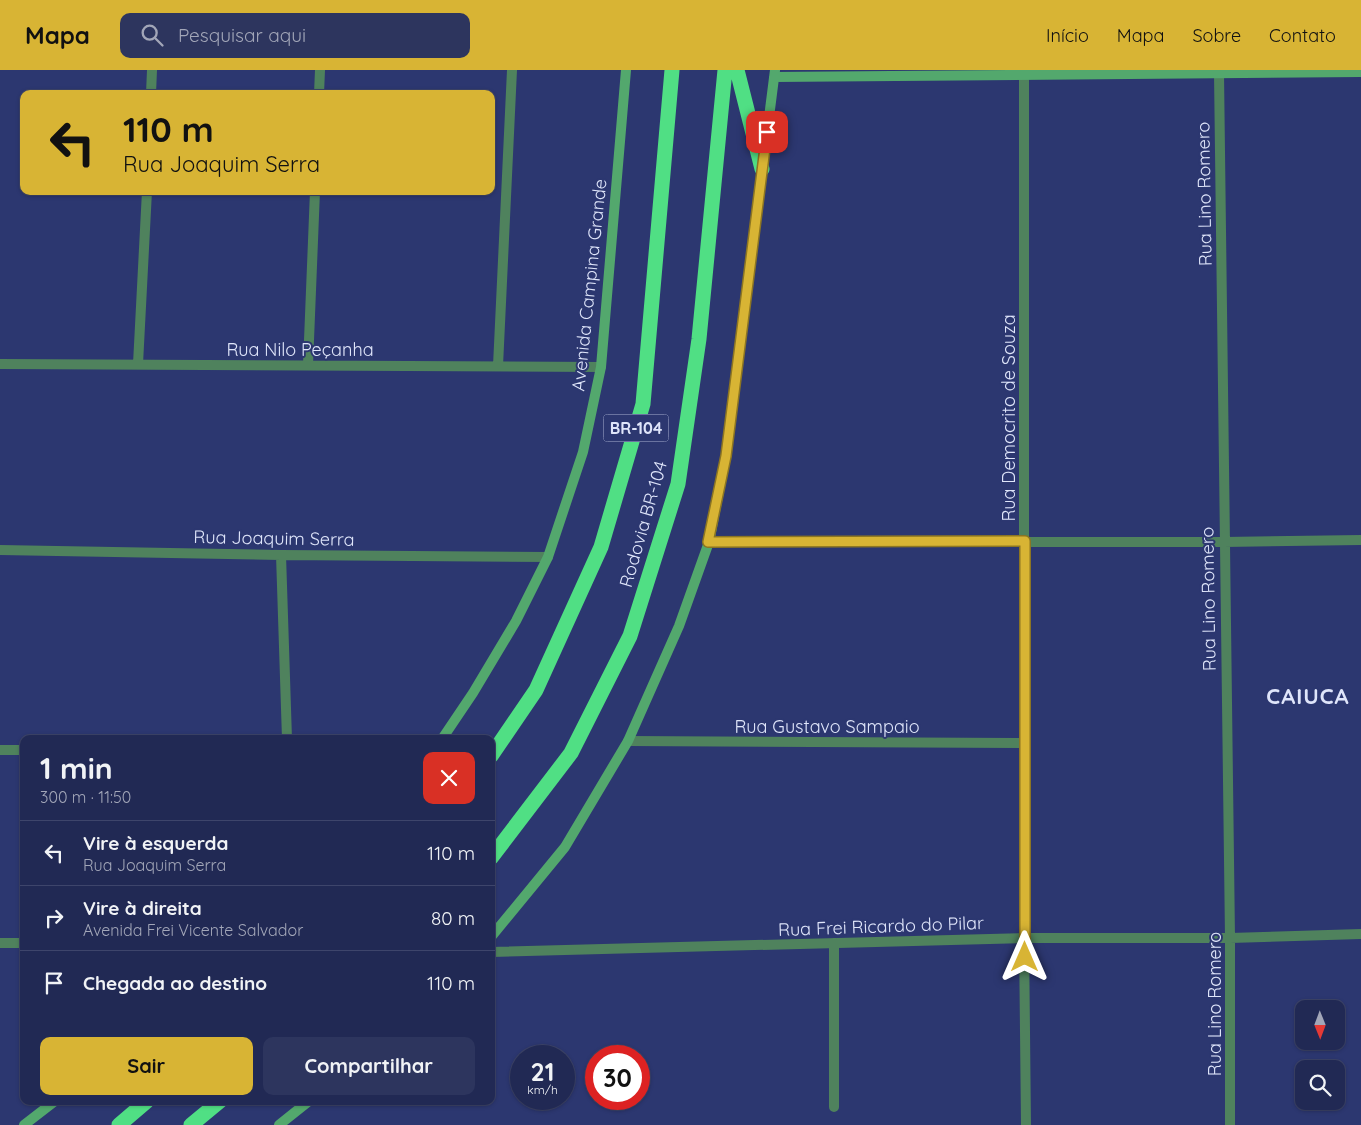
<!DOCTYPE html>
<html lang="pt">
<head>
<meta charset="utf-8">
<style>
  :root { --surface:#212954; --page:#2d355e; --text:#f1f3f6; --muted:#a2a6b8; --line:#3e456b; --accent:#d8b434 }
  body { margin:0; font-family:Quicksand,sans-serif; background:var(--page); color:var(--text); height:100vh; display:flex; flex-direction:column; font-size:19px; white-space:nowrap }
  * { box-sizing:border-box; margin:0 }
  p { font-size:16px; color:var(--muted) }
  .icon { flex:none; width:28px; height:28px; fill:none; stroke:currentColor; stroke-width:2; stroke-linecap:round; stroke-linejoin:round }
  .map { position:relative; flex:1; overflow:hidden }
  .panel { position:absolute; left:20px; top:665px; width:475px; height:370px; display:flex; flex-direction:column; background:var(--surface); border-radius:10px; box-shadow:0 1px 4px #0004,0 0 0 1px var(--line) }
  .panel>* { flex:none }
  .banner { position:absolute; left:20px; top:20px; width:475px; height:105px; border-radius:10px; box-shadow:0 1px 4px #0004,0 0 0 1px var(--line); background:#d8b434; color:#111; overflow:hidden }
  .needle { width:32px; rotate:179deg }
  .buttons { position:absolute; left:1295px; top:930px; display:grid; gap:10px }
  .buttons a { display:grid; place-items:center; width:50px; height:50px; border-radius:10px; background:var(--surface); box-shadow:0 1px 4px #0004,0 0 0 1px var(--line); font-size:25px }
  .speed { position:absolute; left:510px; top:975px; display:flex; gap:10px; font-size:25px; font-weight:700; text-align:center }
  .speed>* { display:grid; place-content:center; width:65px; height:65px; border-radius:50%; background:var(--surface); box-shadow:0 1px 4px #0004,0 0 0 1px var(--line); line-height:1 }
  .speed small { font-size:12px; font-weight:400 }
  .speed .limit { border:8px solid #d22; background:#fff; color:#111 }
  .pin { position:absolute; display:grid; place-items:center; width:42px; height:42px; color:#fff; margin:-21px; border-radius:10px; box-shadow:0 2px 8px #0006 }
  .me { position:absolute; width:55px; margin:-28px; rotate:0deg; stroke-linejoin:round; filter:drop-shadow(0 0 4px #0008) }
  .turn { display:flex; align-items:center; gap:18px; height:105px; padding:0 20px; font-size:22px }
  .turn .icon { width:65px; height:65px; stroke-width:2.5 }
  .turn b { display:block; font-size:35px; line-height:42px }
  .round { display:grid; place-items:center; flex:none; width:52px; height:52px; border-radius:10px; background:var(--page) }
  .overview { display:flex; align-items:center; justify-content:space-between; height:85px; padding:0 20px }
  h1 { font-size:30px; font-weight:700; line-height:38px }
  .cta { display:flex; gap:10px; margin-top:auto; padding:10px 20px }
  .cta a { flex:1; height:58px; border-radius:10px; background:var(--accent); color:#111; font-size:20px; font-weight:700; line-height:58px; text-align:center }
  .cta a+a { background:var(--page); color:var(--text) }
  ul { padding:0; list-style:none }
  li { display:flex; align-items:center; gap:15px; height:65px; padding:0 20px; border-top:1px solid var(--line) }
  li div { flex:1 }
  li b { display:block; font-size:19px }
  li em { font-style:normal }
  header { display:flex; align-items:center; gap:30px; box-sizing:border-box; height:70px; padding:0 25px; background:var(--accent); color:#111 }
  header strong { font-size:24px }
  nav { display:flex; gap:28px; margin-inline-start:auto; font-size:18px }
  .search { width:350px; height:45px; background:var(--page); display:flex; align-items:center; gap:12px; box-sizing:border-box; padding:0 18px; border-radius:10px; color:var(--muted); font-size:19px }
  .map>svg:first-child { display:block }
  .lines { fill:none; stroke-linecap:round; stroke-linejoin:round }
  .street { stroke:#4f825d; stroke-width:10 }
  .secondary { stroke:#53a86d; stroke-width:10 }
  .highway { stroke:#50df84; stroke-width:15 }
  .route-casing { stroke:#8c7522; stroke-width:12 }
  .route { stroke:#d8b434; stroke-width:9 }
  .labels { text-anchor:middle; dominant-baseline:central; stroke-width:4; stroke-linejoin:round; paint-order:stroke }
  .shield { fill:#2c3770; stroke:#a9b1d1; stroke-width:1 }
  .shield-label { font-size:16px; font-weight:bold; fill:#dfe5fa }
  .street-label { font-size:18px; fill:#dfe5fa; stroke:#2c3770 }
  .district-label { font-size:22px; font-weight:bold; letter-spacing:1px; fill:#dfe5fa; stroke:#2c3770 }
</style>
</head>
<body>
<header>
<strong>Mapa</strong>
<div class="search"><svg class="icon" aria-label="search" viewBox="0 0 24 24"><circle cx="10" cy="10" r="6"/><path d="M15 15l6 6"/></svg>Pesquisar aqui</div>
<nav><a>Início</a><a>Mapa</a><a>Sobre</a><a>Contato</a></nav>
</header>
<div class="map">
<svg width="1361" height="1055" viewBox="0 0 1361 1055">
  <rect width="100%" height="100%" fill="#2c3770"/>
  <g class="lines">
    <!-- street -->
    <path class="street" d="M1024,0V868L1026,1055
      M1219,3L1230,868V1055
      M151,24L152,0
      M319,24L320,0
      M0,294L601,297
      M138,294L147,121
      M308,295L315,121
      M498,296L512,0
      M709,472H1224L1361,470
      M0,480L281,485L548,487
      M281,485L287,669
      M628,671L1025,673
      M0,680H24
      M0,873H24
      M834,873V1037
      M491,882L1024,868H1230L1361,864"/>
    <!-- secondary -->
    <path class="secondary" d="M774,7L1361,2
      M442,669L473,623L516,551L548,487L583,382L601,297L626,0
      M491,867L565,777L628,671L679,556L709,472L726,386L775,0
      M24,1055L55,1031
      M279,1055L309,1031"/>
    <!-- highway -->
    <path class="highway" d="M737,0L762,99
      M491,686L536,620L601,477L643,334L672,0
      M491,788L571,683L630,566L678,414L699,269L725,0
      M119,1055L147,1031
      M191,1055L220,1031"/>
  </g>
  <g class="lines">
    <defs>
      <path id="route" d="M767,62L726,386L708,472L1025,471V887"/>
    </defs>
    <!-- route casing -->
    <use href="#route" class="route-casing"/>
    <!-- route -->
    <use href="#route" class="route"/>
  </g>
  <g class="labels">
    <!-- shield labels -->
    <rect class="shield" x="603.5" y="344.5" width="65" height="27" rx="4"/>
    <g class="shield-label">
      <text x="636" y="358">BR-104</text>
    </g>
    <!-- street labels -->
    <g class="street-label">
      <text transform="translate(1204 124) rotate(-91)">Rua Lino Romero</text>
      <text transform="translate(589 215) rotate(-84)">Avenida Campina Grande</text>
      <text x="300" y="279">Rua Nilo Peçanha</text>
      <text transform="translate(1008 348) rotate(-90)">Rua Democrito de Souza</text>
      <text transform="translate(643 454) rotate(-74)">Rodovia BR-104</text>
      <text transform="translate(274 468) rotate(1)">Rua Joaquim Serra</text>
      <text transform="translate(1208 529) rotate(-91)">Rua Lino Romero</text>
      <text x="827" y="656">Rua Gustavo Sampaio</text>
      <text transform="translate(881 856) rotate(-2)">Rua Frei Ricardo do Pilar</text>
      <text transform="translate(1214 934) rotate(-90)">Rua Lino Romero</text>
    </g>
    <!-- district labels -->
    <g class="district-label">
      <text x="1308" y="626">CAIUCA</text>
    </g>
  </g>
</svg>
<div class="buttons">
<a><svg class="needle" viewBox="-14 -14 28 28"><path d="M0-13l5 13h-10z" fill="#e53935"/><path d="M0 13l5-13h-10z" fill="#a2a6b8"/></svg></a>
<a><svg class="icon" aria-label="search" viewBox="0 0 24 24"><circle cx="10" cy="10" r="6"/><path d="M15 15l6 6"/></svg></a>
</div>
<div class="speed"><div>21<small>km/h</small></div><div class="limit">30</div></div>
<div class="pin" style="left:767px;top:62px;background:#d93025"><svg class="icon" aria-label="arrive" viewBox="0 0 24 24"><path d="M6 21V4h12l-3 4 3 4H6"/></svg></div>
<svg class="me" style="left:1025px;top:887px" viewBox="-20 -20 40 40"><path d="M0-17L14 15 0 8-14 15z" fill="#d8b434" stroke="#fff" stroke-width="4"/></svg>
<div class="banner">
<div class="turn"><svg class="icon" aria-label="left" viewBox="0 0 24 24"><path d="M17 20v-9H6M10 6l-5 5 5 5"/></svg><div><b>110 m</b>Rua Joaquim Serra</div></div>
</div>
<section class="panel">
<div class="overview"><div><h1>1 min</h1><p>300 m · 11:50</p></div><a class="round" style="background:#d93025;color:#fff"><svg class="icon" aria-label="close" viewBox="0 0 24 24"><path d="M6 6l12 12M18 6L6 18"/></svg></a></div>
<ul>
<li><svg class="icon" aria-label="left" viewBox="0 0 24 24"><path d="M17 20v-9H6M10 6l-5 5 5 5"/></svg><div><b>Vire à esquerda</b><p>Rua Joaquim Serra</p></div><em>110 m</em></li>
<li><svg class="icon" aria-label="right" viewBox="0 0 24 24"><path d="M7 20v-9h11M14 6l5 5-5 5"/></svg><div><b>Vire à direita</b><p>Avenida Frei Vicente Salvador</p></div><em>80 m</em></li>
<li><svg class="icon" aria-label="arrive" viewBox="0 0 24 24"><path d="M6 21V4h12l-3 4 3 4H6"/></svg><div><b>Chegada ao destino</b></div><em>110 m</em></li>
</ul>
<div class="cta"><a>Sair</a><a>Compartilhar</a></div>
</section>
</div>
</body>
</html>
